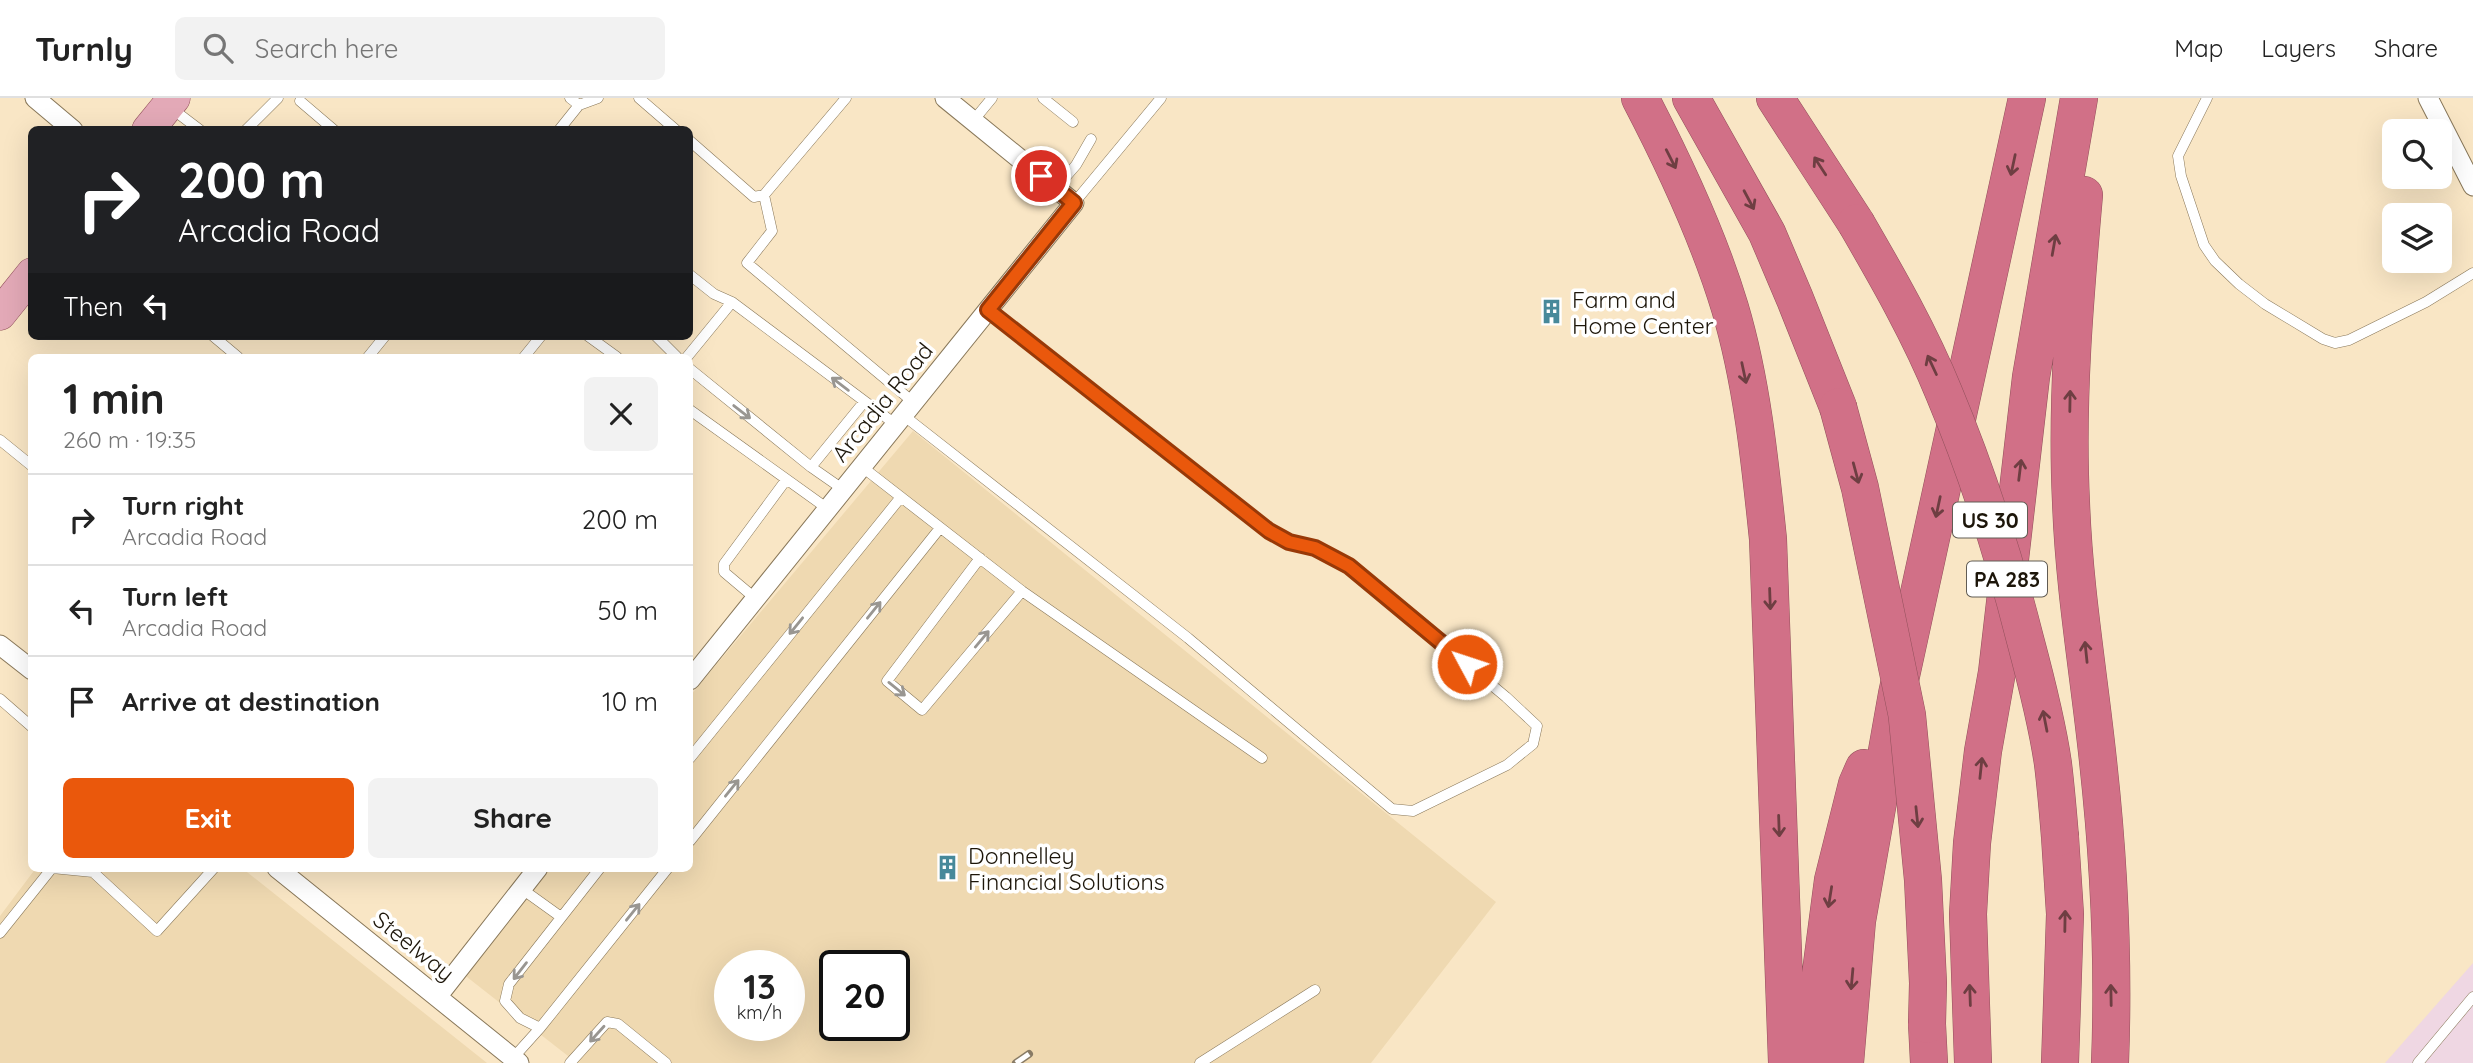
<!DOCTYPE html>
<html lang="en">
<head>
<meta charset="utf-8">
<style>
  :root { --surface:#fff; --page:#f2f2f2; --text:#222; --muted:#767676; --line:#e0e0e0; --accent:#ea580c }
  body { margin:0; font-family:Quicksand,sans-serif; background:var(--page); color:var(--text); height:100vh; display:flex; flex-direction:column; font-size:26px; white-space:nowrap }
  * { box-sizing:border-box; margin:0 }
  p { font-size:23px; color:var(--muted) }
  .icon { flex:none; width:38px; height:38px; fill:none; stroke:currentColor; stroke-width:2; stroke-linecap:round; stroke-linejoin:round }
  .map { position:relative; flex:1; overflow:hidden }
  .side { position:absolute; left:28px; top:256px; width:665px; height:518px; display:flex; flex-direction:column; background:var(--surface); border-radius:10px; box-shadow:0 7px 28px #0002 }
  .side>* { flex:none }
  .guide { position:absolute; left:28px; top:28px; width:665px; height:214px; border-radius:10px; box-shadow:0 7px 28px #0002; background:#202124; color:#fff; overflow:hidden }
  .tools { position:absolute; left:2382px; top:21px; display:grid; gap:14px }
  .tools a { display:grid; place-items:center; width:70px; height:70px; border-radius:10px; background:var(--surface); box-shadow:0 7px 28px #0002; font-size:35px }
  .speed { position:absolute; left:714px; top:852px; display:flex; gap:14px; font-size:35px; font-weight:700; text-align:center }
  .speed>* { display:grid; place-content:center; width:91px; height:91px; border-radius:50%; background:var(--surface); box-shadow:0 7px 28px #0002; line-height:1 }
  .speed small { font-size:18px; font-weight:400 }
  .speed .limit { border:4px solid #111; border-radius:10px; background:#fff; color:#111 }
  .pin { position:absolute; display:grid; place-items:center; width:60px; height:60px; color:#fff; margin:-30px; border:4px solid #fff; border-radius:50%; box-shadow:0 2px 7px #0007 }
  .me { position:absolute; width:77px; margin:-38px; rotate:310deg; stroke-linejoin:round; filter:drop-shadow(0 0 5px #0008) }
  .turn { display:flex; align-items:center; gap:24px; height:147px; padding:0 35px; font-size:32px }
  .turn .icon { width:91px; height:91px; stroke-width:2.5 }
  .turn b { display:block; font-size:49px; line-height:60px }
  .then { display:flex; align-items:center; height:66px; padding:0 35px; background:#0003; gap:14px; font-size:26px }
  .round { display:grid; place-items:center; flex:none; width:74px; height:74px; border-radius:10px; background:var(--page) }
  .head { display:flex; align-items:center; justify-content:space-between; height:119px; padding:0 35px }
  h1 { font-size:42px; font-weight:700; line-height:52px }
  .button { display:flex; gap:14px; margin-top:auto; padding:14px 35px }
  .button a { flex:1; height:80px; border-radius:10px; background:var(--accent); color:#fff; font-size:28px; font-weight:700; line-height:80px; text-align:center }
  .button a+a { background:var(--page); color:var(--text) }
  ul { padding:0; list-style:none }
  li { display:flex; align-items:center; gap:21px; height:91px; padding:0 35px; border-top:2px solid var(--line) }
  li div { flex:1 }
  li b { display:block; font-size:26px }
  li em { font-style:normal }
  header { display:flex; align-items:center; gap:42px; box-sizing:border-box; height:98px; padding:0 35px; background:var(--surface); border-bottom:2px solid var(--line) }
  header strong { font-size:33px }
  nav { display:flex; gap:38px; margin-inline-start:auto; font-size:24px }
  .search { width:490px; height:63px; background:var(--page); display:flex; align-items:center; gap:18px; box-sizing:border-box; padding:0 24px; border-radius:10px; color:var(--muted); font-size:26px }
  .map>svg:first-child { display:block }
  .commercial { fill:#efd7e3 }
  .built { fill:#efd9b1; fill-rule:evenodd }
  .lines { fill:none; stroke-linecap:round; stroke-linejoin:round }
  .lane-casing { stroke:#89785a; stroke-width:11 }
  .street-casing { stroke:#89785a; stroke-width:21 }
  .primary-casing { stroke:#92505b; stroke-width:33 }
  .highway-casing { stroke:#92505b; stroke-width:38 }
  .lane { stroke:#fff; stroke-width:10 }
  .street { stroke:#fff; stroke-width:19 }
  .primary { stroke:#e3a9b7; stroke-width:32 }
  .highway { stroke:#d17087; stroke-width:37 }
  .rail-casing { stroke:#887b65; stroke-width:8 }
  .rail { stroke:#fff; stroke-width:5; stroke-dasharray:16; stroke-linecap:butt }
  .highway-bridge-casing { stroke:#92505b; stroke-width:38; stroke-linecap:butt }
  .highway-bridge { stroke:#d17087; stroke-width:37 }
  .oneway { stroke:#6e3e42 }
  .oneway2 { stroke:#999691 }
  .route-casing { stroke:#983908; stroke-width:18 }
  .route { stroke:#ea580c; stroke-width:12 }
  .labels { text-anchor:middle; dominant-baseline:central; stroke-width:7; stroke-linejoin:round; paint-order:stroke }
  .shield { fill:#fff; stroke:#615c54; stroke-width:2 }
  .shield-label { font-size:21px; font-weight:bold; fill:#1d160a }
  .poi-label { font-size:23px; fill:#1d160a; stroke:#fff; text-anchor:start }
  .street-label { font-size:23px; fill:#1d160a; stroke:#fff }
</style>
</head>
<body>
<header>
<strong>Turnly</strong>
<div class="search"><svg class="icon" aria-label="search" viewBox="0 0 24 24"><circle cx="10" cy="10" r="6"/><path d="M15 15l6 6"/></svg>Search here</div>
<nav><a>Map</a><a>Layers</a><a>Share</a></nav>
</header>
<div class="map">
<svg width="2473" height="965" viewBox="0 0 2473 965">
  <rect width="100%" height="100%" fill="#f9e6c5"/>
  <!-- commercial -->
  <path class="commercial" d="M2473,865V965H2385Z"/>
  <!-- built -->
  <path class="built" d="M913,333L1496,804L1371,965H577L458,872L544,770H690V598ZM730,868H789V928H730ZM835,868H894V928H835Z
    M36,770H242L487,965H0V818Z"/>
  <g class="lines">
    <defs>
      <path id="lane" d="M570,0L579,7L598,0
        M639,0L676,32
        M1043,0L1073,24
        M2207,0L2178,58L2181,78L2204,147L2215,163L2239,186L2265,206L2323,241L2335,245L2349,242L2426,204L2473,175
        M300,3L334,32
        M171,10L200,32
        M973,23L992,0
        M246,32L278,0
        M559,32L579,7
        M690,43L754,99L764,97L846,0
        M1056,90L1076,67L1091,41
        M764,97L772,133L747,165L913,304
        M1074,105L1161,0
        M690,177L714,196L732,204L895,326
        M213,238L238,259
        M588,238L617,259
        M656,238L677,259
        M368,259L385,238
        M524,259L541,238
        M687,259L732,204
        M690,271L811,369L844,392
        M690,312L828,411
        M903,317L1188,540L1392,711L1413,713L1507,667L1533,646L1537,628L1506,599L1349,468L1315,450L1289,444L1269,433L988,212
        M0,342L32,368
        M861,368L1022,493L1262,660
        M811,369L864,304
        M980,460L887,583L922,612L1022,493
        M756,501L724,474V466L786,382
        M0,601L32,629
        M690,660L901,399
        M690,743L940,430
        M600,770L509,886L505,903L520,920L540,930L668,770
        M522,791L561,819
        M0,835L52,770L93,774L157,833L214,770
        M513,960L540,930
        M570,965L607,924L618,926L666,965
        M1200,965L1315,892
        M2418,965L2473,899"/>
      <path id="street" d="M35,0L73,32
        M2428,0L2473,88
        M0,547L32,572
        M690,582L1074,105L945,0
        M277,770L519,965
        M437,899L538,770"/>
      <path id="primary" d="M148,32L174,0
        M0,216L32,176"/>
      <path id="highway" d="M1640,0C1675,67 1708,137 1730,210C1752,284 1760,364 1768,441L1787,965
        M1691,0L1767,135L1795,201L1838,309
        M1775,0L1856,125
        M2084,97C2075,199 2066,302 2071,404C2074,491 2089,577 2098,663C2109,763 2114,864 2110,965
        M2060,739L2065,816L2060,965
        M1927,926L1929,965
        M1809,965L1833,782L1857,686L1864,670
        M1845,965L1857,823L1897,596L2027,0
        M1973,965L1968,816L1972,745L1983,653L1997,574L2031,279L2079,0"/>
    </defs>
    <!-- lane casing -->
    <use href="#lane" class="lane-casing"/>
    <!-- street casing -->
    <use href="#street" class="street-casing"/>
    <!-- primary casing -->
    <use href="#primary" class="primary-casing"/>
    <!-- highway casing -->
    <use href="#highway" class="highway-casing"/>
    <!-- lane -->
    <use href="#lane" class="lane"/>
    <!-- street -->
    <use href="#street" class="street"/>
    <!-- primary -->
    <use href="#primary" class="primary"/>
    <!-- highway -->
    <use href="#highway" class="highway"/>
    <defs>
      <path id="rail" d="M1016,965L1029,956"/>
    </defs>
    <!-- rail casing -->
    <use href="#rail" class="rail-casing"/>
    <!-- rail -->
    <use href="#rail" class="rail"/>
    <defs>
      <path id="highway-bridge" d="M1856,125C1888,180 1920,236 1944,295C1977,374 2004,458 2025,541C2036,582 2047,624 2053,666C2056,690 2058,715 2060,739
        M1838,309L1860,390L1907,617L1923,782L1928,885L1927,926"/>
    </defs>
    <!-- highway-bridge casing -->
    <use href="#highway-bridge" class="highway-bridge-casing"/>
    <!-- highway-bridge -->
    <use href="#highway-bridge" class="highway-bridge"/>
  </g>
  <!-- one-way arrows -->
  <defs><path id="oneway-shaft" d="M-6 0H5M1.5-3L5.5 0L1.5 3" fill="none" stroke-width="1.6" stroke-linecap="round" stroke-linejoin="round" transform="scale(1.75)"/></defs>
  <g class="oneway">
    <use href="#oneway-shaft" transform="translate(1671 61) rotate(63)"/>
    <use href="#oneway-shaft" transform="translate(2013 67) rotate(102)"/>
    <use href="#oneway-shaft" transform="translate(1820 68) rotate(-123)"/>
    <use href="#oneway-shaft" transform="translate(1749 102) rotate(62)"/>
    <use href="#oneway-shaft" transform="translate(2054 147) rotate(-80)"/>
    <use href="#oneway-shaft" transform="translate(1932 267) rotate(-115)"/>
    <use href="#oneway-shaft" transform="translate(1744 275) rotate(78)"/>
    <use href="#oneway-shaft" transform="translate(2070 303) rotate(-89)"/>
    <use href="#oneway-shaft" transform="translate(2020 372) rotate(-83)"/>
    <use href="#oneway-shaft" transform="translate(1856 375) rotate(75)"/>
    <use href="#oneway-shaft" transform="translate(1938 409) rotate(102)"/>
    <use href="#oneway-shaft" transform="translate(1770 501) rotate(88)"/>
    <use href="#oneway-shaft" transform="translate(2086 554) rotate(-96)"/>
    <use href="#oneway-shaft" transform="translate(2045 623) rotate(-101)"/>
    <use href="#oneway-shaft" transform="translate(1981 670) rotate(-84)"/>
    <use href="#oneway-shaft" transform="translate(1917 719) rotate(84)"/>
    <use href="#oneway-shaft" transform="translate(1779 728) rotate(88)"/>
    <use href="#oneway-shaft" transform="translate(1830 799) rotate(99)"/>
    <use href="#oneway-shaft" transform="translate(2065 823) rotate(-89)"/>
    <use href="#oneway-shaft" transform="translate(1852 881) rotate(95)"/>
    <use href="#oneway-shaft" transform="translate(1970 897) rotate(-92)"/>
    <use href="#oneway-shaft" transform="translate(2111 897) rotate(-91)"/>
  </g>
  <g class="oneway2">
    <use href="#oneway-shaft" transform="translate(840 286) rotate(-143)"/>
    <use href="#oneway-shaft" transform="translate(742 314) rotate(38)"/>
    <use href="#oneway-shaft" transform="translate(874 512) rotate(-51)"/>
    <use href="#oneway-shaft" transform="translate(796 528) rotate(129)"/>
    <use href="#oneway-shaft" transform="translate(982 541) rotate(-50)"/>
    <use href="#oneway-shaft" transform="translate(897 591) rotate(39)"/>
    <use href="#oneway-shaft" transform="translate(732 690) rotate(-51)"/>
    <use href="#oneway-shaft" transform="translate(633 814) rotate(-51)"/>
    <use href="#oneway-shaft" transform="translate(520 873) rotate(128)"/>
    <use href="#oneway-shaft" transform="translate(597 936) rotate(132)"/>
  </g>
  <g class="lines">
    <defs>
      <path id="route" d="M1041,78L1074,105L988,212L1269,433L1289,444L1315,450L1349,468L1467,566"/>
    </defs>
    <!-- route casing -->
    <use href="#route" class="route-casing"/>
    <!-- route -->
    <use href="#route" class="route"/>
  </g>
  <!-- icons -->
  <defs>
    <symbol id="building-bare" viewBox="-9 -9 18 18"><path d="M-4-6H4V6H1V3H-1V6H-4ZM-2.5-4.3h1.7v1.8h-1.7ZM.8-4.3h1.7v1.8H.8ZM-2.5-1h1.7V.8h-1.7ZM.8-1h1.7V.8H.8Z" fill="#47899a" stroke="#fff" stroke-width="2.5" paint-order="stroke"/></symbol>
  </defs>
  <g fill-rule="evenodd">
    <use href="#building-bare" x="1534" y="196" width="35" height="35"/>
    <use href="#building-bare" x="930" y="752" width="35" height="35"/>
  </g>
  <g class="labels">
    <!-- shield labels -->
    <g class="shield">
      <rect x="1953" y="404.5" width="74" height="35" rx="5"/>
      <rect x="1967" y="463.5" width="80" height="35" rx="5"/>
    </g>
    <g class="shield-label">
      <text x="1990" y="422">US 30</text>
      <text x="2007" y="481">PA 283</text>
    </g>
    <!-- poi labels -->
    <g class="poi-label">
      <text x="1572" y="201">Farm and<tspan x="1572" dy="26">Home Center</tspan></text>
      <text x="968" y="757">Donnelley<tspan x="968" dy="26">Financial Solutions</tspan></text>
    </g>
    <!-- street labels -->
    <g class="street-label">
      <text transform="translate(882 304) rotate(-51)">Arcadia Road</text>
      <text transform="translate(414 848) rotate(39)">Steelway</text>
    </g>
  </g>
</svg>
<div class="tools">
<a><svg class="icon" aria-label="search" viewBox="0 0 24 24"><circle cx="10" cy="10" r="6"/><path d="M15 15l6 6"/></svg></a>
<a><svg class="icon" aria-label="layers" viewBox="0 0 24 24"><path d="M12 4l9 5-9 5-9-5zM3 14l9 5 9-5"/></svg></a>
</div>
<div class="speed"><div>13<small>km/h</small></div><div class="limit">20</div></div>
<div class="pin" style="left:1041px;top:78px;background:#d93025"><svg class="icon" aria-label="arrive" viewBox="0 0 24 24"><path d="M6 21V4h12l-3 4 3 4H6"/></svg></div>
<svg class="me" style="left:1467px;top:566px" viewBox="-20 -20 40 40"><circle r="17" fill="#ea580c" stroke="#fff" stroke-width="3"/><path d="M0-11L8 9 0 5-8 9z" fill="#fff"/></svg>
<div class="guide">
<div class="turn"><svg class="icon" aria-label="right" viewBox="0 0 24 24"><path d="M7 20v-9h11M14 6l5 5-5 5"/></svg><div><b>200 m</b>Arcadia Road</div></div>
<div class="then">Then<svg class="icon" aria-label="left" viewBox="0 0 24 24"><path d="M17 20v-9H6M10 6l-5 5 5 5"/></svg></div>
</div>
<section class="side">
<div class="head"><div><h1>1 min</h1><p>260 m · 19:35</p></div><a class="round"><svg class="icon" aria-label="close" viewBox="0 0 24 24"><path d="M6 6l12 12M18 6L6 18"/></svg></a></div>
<ul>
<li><svg class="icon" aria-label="right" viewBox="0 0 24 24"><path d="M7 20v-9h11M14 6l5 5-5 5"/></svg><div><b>Turn right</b><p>Arcadia Road</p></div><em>200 m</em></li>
<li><svg class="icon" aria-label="left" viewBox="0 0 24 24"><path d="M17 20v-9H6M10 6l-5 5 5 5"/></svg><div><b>Turn left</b><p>Arcadia Road</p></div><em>50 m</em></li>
<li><svg class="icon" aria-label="arrive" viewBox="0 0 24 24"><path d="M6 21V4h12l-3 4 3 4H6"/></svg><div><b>Arrive at destination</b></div><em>10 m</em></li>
</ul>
<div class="button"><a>Exit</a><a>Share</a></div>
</section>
</div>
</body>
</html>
